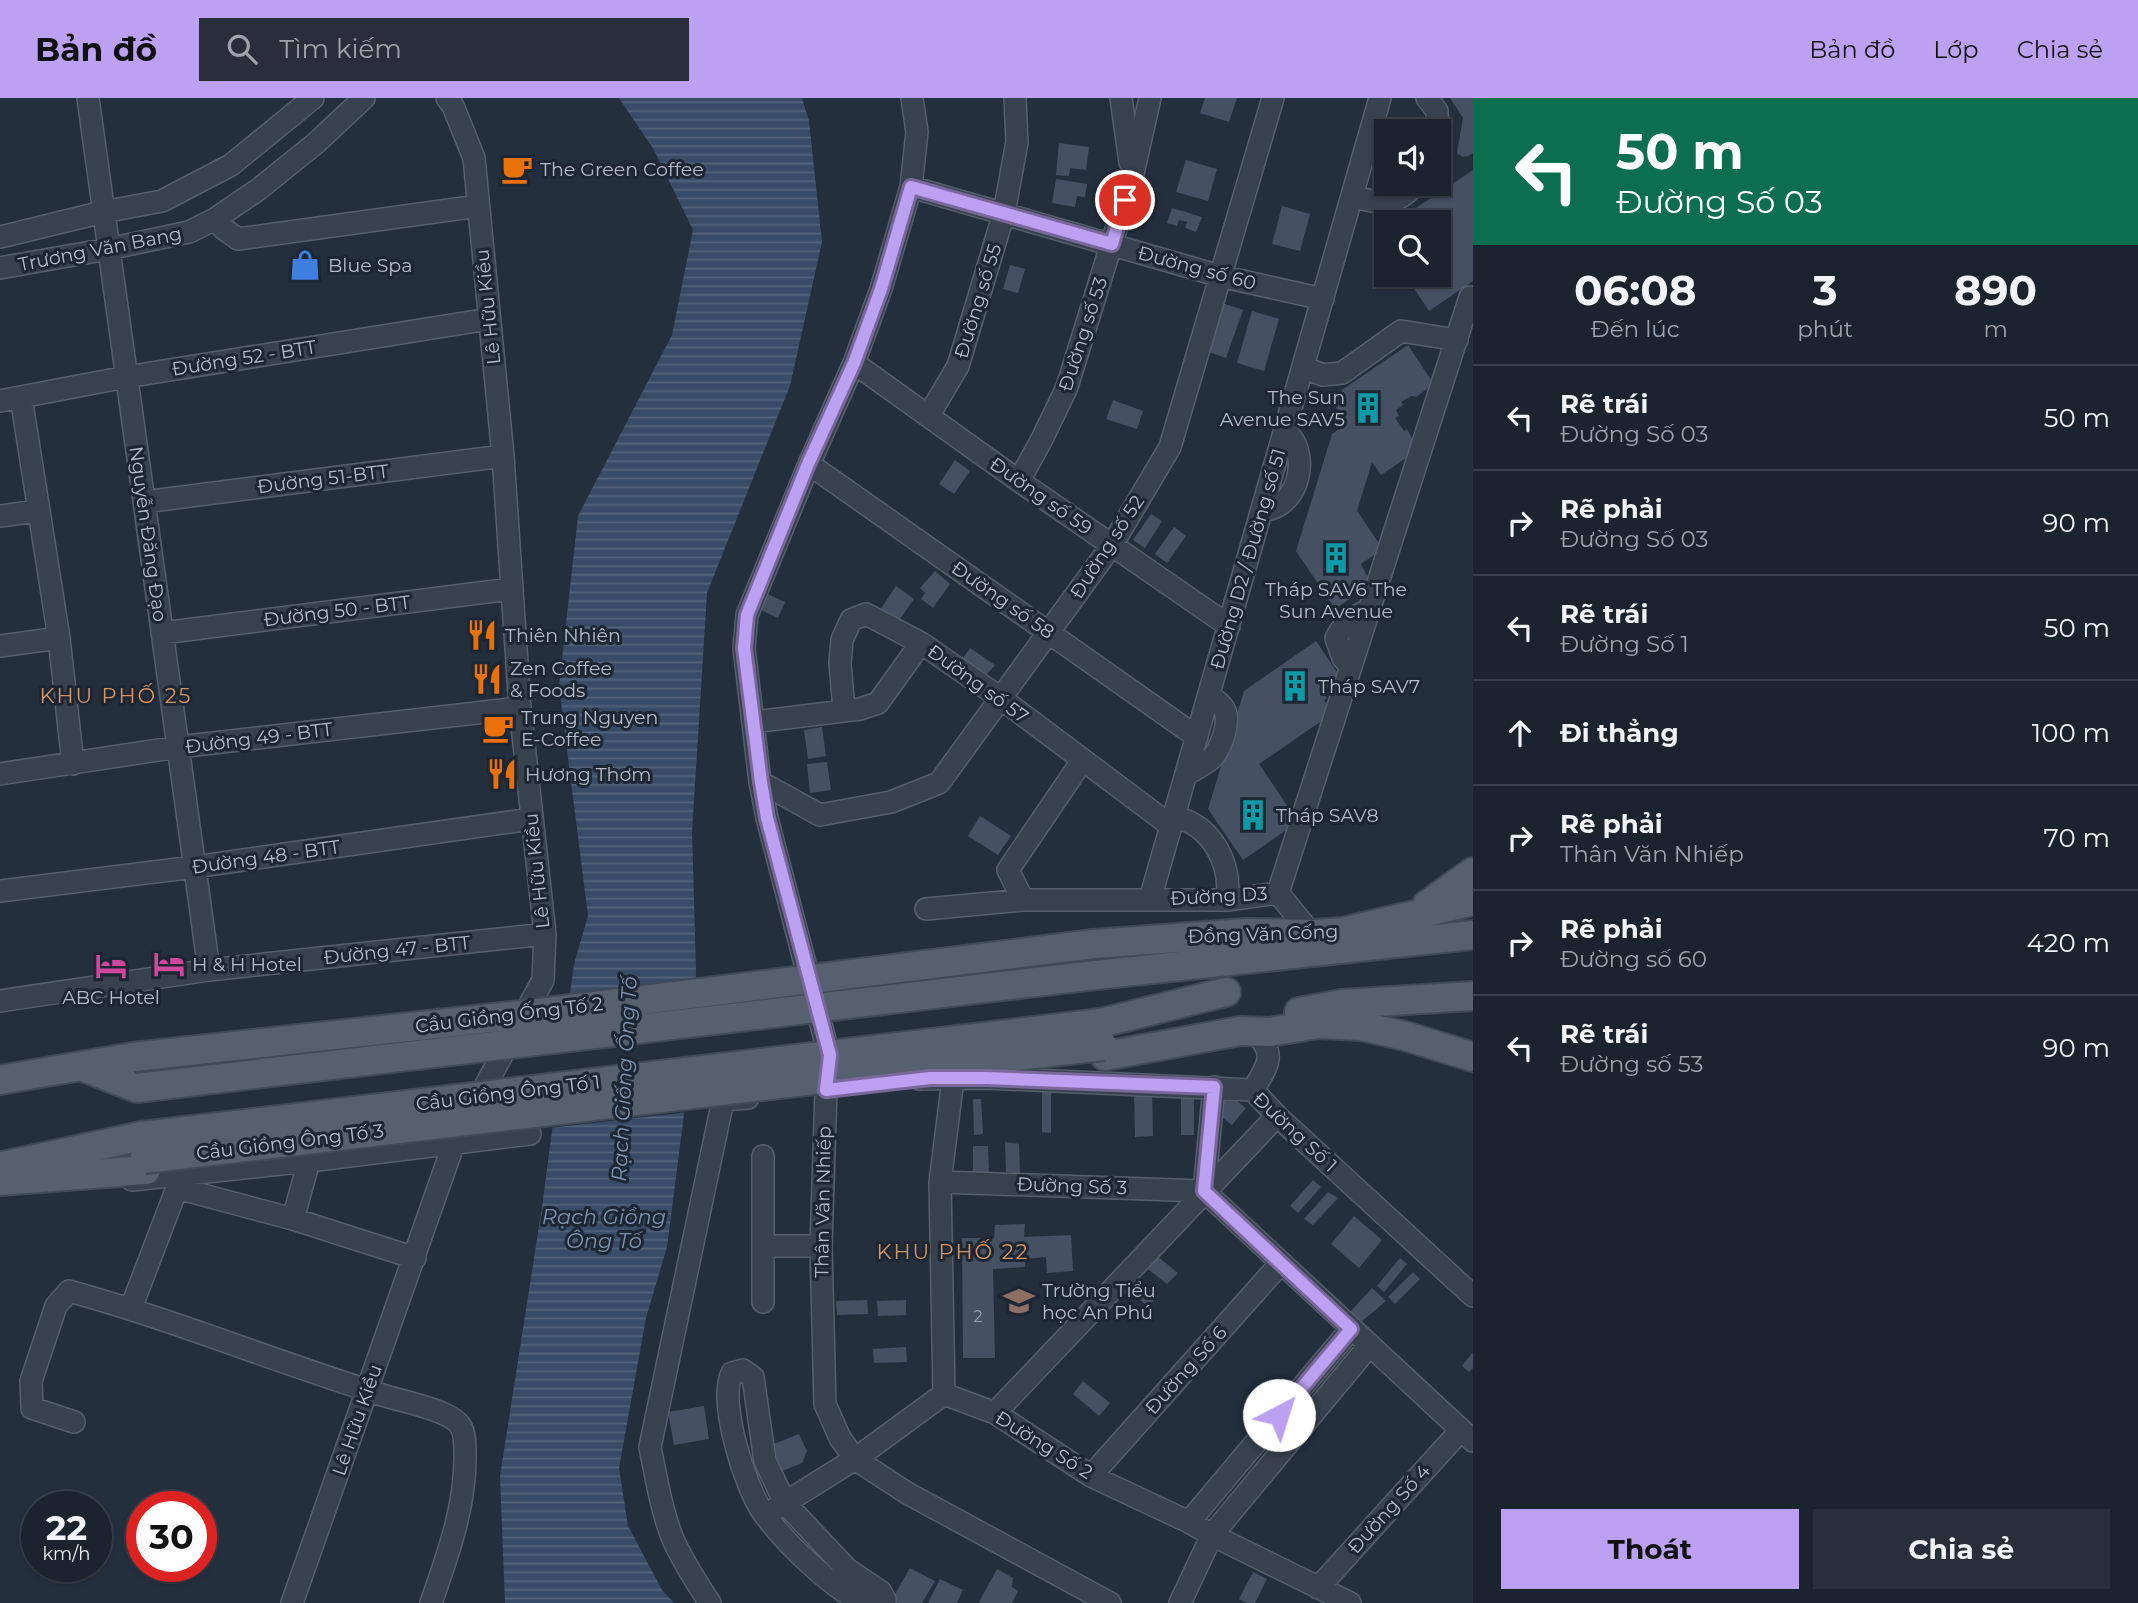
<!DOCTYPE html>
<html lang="vi">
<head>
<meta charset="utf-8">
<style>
  :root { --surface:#1b232e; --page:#282f3a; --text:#f1f3f6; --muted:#a0a4aa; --line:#39404a; --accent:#bca0f2 }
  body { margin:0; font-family:Montserrat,sans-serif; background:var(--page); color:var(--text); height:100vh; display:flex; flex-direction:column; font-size:26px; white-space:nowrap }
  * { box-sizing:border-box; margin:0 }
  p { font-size:23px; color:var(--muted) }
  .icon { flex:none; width:38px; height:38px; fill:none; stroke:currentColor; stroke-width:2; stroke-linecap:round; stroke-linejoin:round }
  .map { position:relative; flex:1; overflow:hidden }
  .sheet { display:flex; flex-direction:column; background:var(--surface); width:665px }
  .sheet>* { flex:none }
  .guide { background:#0b6e4f; color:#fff; overflow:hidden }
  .tools { position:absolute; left:1374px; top:21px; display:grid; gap:14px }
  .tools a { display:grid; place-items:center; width:77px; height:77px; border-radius:0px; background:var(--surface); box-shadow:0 2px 5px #0004,0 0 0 2px var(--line); font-size:35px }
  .speed { position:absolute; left:21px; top:1393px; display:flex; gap:14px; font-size:35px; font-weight:700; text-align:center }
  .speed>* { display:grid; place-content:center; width:91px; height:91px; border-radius:50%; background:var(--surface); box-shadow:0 2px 5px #0004,0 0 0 2px var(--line); line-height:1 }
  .speed small { font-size:18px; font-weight:400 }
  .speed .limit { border:10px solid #d22; background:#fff; color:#111 }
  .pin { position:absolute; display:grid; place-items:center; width:60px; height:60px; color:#fff; margin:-30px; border:4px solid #fff; border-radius:50%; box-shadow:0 2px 7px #0007 }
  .me { position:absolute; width:77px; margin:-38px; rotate:40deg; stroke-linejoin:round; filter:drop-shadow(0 0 5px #0008) }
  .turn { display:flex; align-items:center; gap:24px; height:147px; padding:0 28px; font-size:32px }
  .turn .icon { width:91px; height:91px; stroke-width:2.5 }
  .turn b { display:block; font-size:49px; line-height:60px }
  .eta { display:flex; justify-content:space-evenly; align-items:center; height:119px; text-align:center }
  .eta b { font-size:42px; font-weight:700; line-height:49px }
  .action { display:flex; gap:14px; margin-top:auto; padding:14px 28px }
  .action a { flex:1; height:80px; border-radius:0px; background:var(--accent); color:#111; font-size:28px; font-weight:700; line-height:80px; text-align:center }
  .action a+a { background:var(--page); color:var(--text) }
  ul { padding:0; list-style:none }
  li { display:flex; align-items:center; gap:21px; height:105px; padding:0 28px; border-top:2px solid var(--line) }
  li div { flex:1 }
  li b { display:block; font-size:26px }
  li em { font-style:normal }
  header { display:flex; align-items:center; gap:42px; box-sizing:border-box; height:98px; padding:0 35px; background:var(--accent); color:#111 }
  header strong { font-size:33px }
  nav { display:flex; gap:38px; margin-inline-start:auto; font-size:24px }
  .search { width:490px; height:63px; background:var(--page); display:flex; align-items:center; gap:18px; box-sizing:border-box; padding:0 24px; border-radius:0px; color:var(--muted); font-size:26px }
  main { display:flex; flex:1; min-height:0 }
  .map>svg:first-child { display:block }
  .water { fill:url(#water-rules) }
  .pier { fill:#242f3e }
  .building { fill:#455162 }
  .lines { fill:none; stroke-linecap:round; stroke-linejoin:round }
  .minor-casing { stroke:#565f6c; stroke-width:24 }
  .major-casing { stroke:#414a57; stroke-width:32 }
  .minor { stroke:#38414e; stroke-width:21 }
  .major { stroke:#56606e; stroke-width:28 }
  .major-bridge-casing { stroke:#414a57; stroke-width:32; stroke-linecap:butt }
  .major-bridge { stroke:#56606e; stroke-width:28 }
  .route-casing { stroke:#7a689d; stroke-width:18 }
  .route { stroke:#bca0f2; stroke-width:12 }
  .labels { text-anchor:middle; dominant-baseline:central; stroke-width:6; stroke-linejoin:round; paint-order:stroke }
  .number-label { font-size:16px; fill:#98a1af }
  .poi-label { font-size:19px; fill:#b4bcc9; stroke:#1d2633; text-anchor:start }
  .street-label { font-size:19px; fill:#b4bcc9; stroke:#1d2633 }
  .neighbourhood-label { font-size:21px; letter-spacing:2px; fill:#d59563; stroke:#1d2633 }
  .water-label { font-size:21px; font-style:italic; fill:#7c92b1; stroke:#1d2633 }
</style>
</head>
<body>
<header>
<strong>Bản đồ</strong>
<div class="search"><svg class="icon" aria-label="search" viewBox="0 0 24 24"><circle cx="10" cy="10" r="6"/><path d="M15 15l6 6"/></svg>Tìm kiếm</div>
<nav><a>Bản đồ</a><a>Lớp</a><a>Chia sẻ</a></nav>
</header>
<main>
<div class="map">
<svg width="1473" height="1505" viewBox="0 0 1473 1505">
  <defs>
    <pattern id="water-rules" width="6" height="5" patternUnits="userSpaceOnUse" patternTransform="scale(1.75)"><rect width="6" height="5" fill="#394c67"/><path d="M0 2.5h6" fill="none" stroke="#53647b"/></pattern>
  </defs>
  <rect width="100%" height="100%" fill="#242f3e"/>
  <!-- water -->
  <path class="water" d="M619,0H802L809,23L822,144L790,288L707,495L692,734L696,871L694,939L667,1149L646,1220L619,1370L628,1428L662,1492L674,1505H505L500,1378L542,1109L574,866L588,818L559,588L578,418L672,237L693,132L654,52Z"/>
  <!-- pier -->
  <path class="pier" d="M700,882L698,939L688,1014L549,1030L560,949Z"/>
  <!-- building -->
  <path class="building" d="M1205,0H1237L1229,24L1200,15Z
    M1450,0H1473V55L1468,58L1463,59L1457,55L1463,20Z
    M1059,45L1089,49L1086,72L1070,70L1069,78L1056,77Z
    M1186,62L1217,71L1208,103L1176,94Z
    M1473,72V183L1429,213L1405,177H1438V124H1395Z
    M1056,81L1087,86L1085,99L1077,98L1075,109L1052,105Z
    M1282,108L1310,116L1300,153L1272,146Z
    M1172,110L1202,119L1196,134L1185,130L1187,124L1179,122L1177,128L1167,125Z
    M1010,167L1025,171L1018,195L1003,191Z
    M1216,203L1243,212L1226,260L1200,251Z
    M1252,213L1279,221L1264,273L1237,265Z
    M1408,247L1433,285L1430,287L1431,288L1416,299L1411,298L1401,304L1403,307L1396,312L1399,318L1395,320L1404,333L1407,331L1418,352L1381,377L1372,364L1357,413L1383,451L1361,466L1371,486L1335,511L1296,453L1332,336L1347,326L1330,300Z
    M1113,302L1143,313L1137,331L1106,321Z
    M955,362L970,373L954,396L939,386Z
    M1151,416L1162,423L1145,450L1133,442Z
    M1174,429L1186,438L1167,465L1155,456Z
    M935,473L950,486L933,510L921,501L925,495L920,490Z
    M896,488L914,501L897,525L880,512Z
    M759,492L785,504L778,520L752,508Z
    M1316,543L1341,580L1322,593L1327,600L1324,602L1333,615L1259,666L1298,724L1243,762L1208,711L1244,593Z
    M970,550L995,567L988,575L977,579L959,566Z
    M822,629L826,658L808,661L804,632Z
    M827,664L831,692L810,695L807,666Z
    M980,718L1011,738L998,757L968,738Z
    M1042,993H1051V1035L1042,1034Z
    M1134,995H1152L1153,1038L1135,1039Z
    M1181,996H1194V1037H1181Z
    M1228,996L1246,1010L1232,1027L1214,1013Z
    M973,1001H981L983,1036L974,1037Z
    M1005,1044L1019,1046L1020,1076L1006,1074Z
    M973,1048H988L989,1077H973Z
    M1313,1082L1321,1089L1298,1115L1290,1108Z
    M1328,1094L1338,1100L1313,1127L1304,1121Z
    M1354,1118L1382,1142L1359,1170L1331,1146Z
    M1025,1126L1024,1139L1071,1137L1073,1173L1047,1175L1046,1159L1025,1161V1169L993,1171L995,1260H963L962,1140H994L995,1127Z
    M1151,1153L1178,1175L1167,1186L1140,1165Z
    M1400,1160L1407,1166L1384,1194L1377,1188Z
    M1413,1174L1420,1181L1395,1206L1388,1199Z
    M1136,1178L1158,1198L1148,1209L1126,1189Z
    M1372,1190L1386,1203L1361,1224L1350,1214Z
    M867,1202L868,1216L837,1217L836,1203Z
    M906,1202V1217L878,1218L877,1203Z
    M906,1249L907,1264L874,1265L873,1251Z
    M1473,1254V1270L1469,1274L1462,1268Z
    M1083,1283L1110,1305L1099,1318L1073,1296Z
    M704,1308L709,1341L674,1347L668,1314Z
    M799,1336L807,1353L802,1365L782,1373L771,1347Z
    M910,1470L935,1483L922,1505H894L891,1503Z
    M997,1471L1013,1480L1012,1489L1018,1493L1012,1505H982L979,1504Z
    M1253,1474L1267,1481L1255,1505H1247L1239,1501Z
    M940,1481L963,1492L957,1505H928Z"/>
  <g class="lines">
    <defs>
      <path id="minor" d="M88,0L209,872
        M912,0L917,34L911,89L881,191L854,265L809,366L747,517L744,550L760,684L767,720L829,957L826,992L821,1148L825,1306L840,1340L855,1361L907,1395L1110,1505
        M1121,0L1130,64
        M1427,0L1437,13L1438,33
        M911,89L1220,178L1323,201
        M1352,98C1385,107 1392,109 1417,86
        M215,121L224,131L238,141L478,108
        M0,139L103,114L162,103L231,67L313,0
        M0,170L108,151L189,134L215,121L259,91L316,45L364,0
        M854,265L1019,383L1229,528
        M1303,269L1323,277L1342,275L1401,233L1457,242
        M21,299L59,540L73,666
        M0,303L126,279L489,221
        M929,317L958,268L1004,115L1017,44L1015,0
        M809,366L1197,639
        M1019,383L1042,341L1067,289L1132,80L1150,0
        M144,404L503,358
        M1262,413C1269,412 1276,410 1282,405C1303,389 1306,350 1285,333
        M0,418L37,413
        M162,535L511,491
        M0,548L59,540
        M1351,569L1343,560L1336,540C1345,523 1352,519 1369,512
        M844,612L840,565L842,542L851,522L866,516L921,545L999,599L1171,728
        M754,624L860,611L878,605L921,545
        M0,676L178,649L520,610
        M1187,676C1195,671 1204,667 1211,661C1221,651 1233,620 1222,608C1219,604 1213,600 1209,597
        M760,684L820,717L891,704L939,685L1112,447L1170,349L1273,0
        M1174,719C1211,726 1232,765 1227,802
        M0,793L194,769L531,721
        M1278,795L1470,199L1473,200
        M1278,795L1305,828L1304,836
        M1150,801L1380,0
        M1023,802L1008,772L1082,663
        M926,811L1023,802H1227L1278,795
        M0,903L209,872L545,836
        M1253,933C1278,955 1268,967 1253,992
        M919,981L987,980L1253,992L1277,1018L1473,1198
        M953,981L940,1084L944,1296L995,1315L1091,1378L1189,1424L1212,1437L1350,1505
        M1214,989L1204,1093L1473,1343
        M763,1058V1204
        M309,1063L293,1121L415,1160
        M132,1082L309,1063L530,1036
        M940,1084L1204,1093
        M177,1090L293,1121
        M765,1148H821
        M131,1210L177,1090L176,1076
        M995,1315L1277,1018
        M74,1324L32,1310L31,1283L56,1208L69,1193C178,1223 281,1266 389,1299C406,1304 453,1313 461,1329C465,1336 465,1347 465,1355C466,1408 448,1456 431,1505
        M1091,1378L1280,1166
        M775,1411L855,1361L944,1296
        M1189,1424L1351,1231
        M1318,1490L1461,1332
        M292,1505L454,1045L543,882L545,836L520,610L503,358L474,60L453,8L447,0
        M710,1505C696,1484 682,1462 672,1439C661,1410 656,1379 650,1349L723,1002L748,1000
        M863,1505C830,1488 787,1447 764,1416C745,1390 718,1304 732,1275L743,1272L753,1279L765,1363L785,1405L847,1471L881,1494L885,1502L882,1505
        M1180,1505L1212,1437L1369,1248"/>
      <path id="major" d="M1427,807L1473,774
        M1093,846L1246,835L1316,836L1342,834L1473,803
        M1096,877L1473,837
        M1299,914L1342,906L1473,898
        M1101,925L1226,894
        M1105,958L1240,933L1270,934L1318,926L1361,928L1405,938L1473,959
        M81,968L137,990
        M0,982L133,959
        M3,1068L142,1038
        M0,1083L146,1072"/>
    </defs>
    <!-- minor casing -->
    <use href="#minor" class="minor-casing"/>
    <!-- major casing -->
    <use href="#major" class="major-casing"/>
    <!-- minor -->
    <use href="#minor" class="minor"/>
    <!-- major -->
    <use href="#major" class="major"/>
    <defs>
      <path id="major-bridge" d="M133,959L547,914L1093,846
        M137,990L1096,877
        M142,1038L1101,925
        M144,1061L1103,948"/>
    </defs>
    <!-- major-bridge casing -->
    <use href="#major-bridge" class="major-bridge-casing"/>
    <!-- major-bridge -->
    <use href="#major-bridge" class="major-bridge"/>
  </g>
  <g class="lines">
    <defs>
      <path id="route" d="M1125,102L1112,146L911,89L881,191L854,265L808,366L747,517L744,550L761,684L767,720L830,957L826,992L930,980H987L1214,989L1204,1093L1351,1231L1279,1317"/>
    </defs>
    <!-- route casing -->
    <use href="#route" class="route-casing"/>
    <!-- route -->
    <use href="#route" class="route"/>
  </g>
  <!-- icons -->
  <defs>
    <symbol id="cafe-bare" viewBox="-9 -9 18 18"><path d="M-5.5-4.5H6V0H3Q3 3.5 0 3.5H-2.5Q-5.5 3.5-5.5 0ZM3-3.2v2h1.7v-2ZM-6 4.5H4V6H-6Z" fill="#e8710a" stroke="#1d2633" stroke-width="2.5" paint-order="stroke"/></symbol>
    <symbol id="shop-bare" viewBox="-9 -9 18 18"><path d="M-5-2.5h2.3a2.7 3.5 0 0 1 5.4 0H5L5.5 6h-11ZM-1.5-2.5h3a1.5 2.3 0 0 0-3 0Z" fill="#3f7fe0" stroke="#1d2633" stroke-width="2.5" paint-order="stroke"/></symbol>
    <symbol id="building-bare" viewBox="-9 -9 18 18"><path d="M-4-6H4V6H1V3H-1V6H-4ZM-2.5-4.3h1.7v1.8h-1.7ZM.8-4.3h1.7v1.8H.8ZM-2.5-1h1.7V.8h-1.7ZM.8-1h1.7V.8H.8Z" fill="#0f9aa8" stroke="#1d2633" stroke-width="2.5" paint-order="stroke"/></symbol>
    <symbol id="restaurant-bare" viewBox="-9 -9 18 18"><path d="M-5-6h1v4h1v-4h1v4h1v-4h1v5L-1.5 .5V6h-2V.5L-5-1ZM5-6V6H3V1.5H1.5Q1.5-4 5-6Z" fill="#e8710a" stroke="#1d2633" stroke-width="2.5" paint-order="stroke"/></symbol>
    <symbol id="hotel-bare" viewBox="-9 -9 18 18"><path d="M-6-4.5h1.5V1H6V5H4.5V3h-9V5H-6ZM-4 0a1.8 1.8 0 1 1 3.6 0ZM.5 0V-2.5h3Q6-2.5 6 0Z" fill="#d1479c" stroke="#1d2633" stroke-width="2.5" paint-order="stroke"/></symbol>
    <symbol id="school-bare" viewBox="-9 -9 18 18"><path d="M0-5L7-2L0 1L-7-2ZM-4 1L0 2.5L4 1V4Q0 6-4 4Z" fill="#8d6e63" stroke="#1d2633" stroke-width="2.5" paint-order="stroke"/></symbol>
  </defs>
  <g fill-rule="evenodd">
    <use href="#cafe-bare" x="495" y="49" width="44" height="44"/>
    <use href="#shop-bare" x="283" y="145" width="44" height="44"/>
    <use href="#building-bare" x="1346" y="288" width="44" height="44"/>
    <use href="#building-bare" x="1314" y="438" width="44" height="44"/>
    <use href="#restaurant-bare" x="460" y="515" width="44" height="44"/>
    <use href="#restaurant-bare" x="465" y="559" width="44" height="44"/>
    <use href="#building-bare" x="1273" y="566" width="44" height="44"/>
    <use href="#cafe-bare" x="476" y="608" width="44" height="44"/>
    <use href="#restaurant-bare" x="480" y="654" width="44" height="44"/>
    <use href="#building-bare" x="1231" y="695" width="44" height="44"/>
    <use href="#hotel-bare" x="147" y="844" width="44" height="44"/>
    <use href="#hotel-bare" x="89" y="846" width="44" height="44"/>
    <use href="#school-bare" x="997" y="1181" width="44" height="44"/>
  </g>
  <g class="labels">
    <!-- number labels -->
    <g class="number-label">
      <text x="978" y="1218">2</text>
    </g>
    <!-- poi labels -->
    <g class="poi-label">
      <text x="540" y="71">The Green Coffee</text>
      <text x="328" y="167">Blue Spa</text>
      <text x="1345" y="299" text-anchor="end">The Sun<tspan x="1345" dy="22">Avenue SAV5</tspan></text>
      <text x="1336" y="491" text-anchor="middle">Tháp SAV6 The<tspan x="1336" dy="22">Sun Avenue</tspan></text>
      <text x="505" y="537">Thiên Nhiên</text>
      <text x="510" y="570">Zen Coffee<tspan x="510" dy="22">&amp; Foods</tspan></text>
      <text x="1318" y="588">Tháp SAV7</text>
      <text x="521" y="619">Trung Nguyen<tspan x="521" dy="22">E-Coffee</tspan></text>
      <text x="525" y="676">Hương Thơm</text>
      <text x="1276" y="717">Tháp SAV8</text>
      <text x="192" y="866">H &amp; H Hotel</text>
      <text x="111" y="899" text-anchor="middle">ABC Hotel</text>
      <text x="1042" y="1192">Trường Tiểu<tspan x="1042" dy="22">học An Phú</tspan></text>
    </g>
    <!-- street labels -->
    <g class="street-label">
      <text transform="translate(100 151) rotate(-11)">Trương Văn Bang</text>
      <text transform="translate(1197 170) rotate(15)">Đường số 60</text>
      <text transform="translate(978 203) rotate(-73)">Đường số 55</text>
      <text transform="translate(488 209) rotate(-96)">Lê Hữu Kiều</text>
      <text transform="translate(1083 236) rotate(-72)">Đường số 53</text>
      <text transform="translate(244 260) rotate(-9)">Đường 52 - BTT</text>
      <text transform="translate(323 381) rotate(-7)">Đường 51-BTT</text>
      <text transform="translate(1041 398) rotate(35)">Đường số 59</text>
      <text transform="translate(148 436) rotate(82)">Nguyễn Đăng Đạo</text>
      <text transform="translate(1107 449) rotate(-57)">Đường số 52</text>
      <text transform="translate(1248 461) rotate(-74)">Đường D2 / Đường số 51</text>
      <text transform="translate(1003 502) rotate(35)">Đường số 58</text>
      <text transform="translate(337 513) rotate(-7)">Đường 50 - BTT</text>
      <text transform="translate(978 586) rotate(36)">Đường số 57</text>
      <text transform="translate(259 640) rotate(-7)">Đường 49 - BTT</text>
      <text transform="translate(266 759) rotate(-8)">Đường 48 - BTT</text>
      <text transform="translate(537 773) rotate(-96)">Lê Hữu Kiều</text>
      <text transform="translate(1219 798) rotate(-3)">Đường D3</text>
      <text transform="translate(1263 836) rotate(-2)">Đồng Văn Cống</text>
      <text transform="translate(397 852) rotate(-6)">Đường 47 - BTT</text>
      <text transform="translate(509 917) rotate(-7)">Cầu Giồng Ống Tố 2</text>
      <text transform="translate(508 995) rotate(-7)">Cầu Giồng Ông Tố 1</text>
      <text transform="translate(1295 1034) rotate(43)">Đường Số 1</text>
      <text transform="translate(290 1044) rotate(-7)">Cầu Giồng Ông Tố 3</text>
      <text transform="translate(1072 1088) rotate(2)">Đường Số 3</text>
      <text transform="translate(823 1104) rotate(-89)">Thân Văn Nhiếp</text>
      <text transform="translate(1186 1272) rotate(-48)">Đường Số 6</text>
      <text transform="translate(357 1322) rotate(-71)">Lê Hữu Kiều</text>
      <text transform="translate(1044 1347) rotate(32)">Đường Số 2</text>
      <text transform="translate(1389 1411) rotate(-48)">Đường Số 4</text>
    </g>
    <!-- neighbourhood labels -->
    <g class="neighbourhood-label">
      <text x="116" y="597">KHU PHỐ 25</text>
      <text x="953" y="1153">KHU PHỐ 22</text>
    </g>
    <!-- water labels -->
    <g class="water-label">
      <text transform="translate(624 981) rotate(-87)">Rạch Giống Ống Tố</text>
      <text x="604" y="1118">Rạch Giồng<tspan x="604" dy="24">Ông Tố</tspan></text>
    </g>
  </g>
</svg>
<div class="tools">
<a><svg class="icon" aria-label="sound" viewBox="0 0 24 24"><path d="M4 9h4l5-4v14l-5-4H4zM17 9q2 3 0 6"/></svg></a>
<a><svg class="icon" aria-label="search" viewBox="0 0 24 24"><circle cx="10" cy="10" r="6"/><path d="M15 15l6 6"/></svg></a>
</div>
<div class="speed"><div>22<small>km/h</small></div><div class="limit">30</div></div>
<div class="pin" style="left:1125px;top:102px;background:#d93025"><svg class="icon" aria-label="arrive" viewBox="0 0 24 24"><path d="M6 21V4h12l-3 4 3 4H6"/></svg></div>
<svg class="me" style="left:1279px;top:1317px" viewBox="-20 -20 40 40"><circle r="19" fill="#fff"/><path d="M0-13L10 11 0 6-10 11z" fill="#bca0f2"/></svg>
</div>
<section class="sheet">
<div class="guide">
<div class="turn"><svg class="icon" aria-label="left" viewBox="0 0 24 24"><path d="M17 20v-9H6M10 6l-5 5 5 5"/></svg><div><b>50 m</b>Đường Số 03</div></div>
</div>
<div class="eta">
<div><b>06:08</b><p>Đến lúc</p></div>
<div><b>3</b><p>phút</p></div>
<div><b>890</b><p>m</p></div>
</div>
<ul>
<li><svg class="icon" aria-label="left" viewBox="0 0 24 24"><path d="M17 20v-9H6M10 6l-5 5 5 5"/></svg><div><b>Rẽ trái</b><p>Đường Số 03</p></div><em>50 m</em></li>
<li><svg class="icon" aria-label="right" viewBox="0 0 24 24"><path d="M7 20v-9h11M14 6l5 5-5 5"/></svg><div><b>Rẽ phải</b><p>Đường Số 03</p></div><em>90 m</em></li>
<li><svg class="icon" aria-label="left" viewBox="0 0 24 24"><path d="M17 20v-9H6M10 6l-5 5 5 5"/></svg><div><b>Rẽ trái</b><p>Đường Số 1</p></div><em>50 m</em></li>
<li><svg class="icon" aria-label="ahead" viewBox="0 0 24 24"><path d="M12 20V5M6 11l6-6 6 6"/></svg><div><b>Đi thẳng</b></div><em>100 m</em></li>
<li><svg class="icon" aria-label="right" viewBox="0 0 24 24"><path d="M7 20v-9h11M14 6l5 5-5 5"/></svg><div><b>Rẽ phải</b><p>Thân Văn Nhiếp</p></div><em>70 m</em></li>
<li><svg class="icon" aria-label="right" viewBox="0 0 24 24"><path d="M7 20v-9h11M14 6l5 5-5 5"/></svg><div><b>Rẽ phải</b><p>Đường số 60</p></div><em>420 m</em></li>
<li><svg class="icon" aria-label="left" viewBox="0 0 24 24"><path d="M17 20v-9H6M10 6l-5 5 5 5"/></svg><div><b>Rẽ trái</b><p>Đường số 53</p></div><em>90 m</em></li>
</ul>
<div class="action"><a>Thoát</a><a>Chia sẻ</a></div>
</section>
</main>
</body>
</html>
